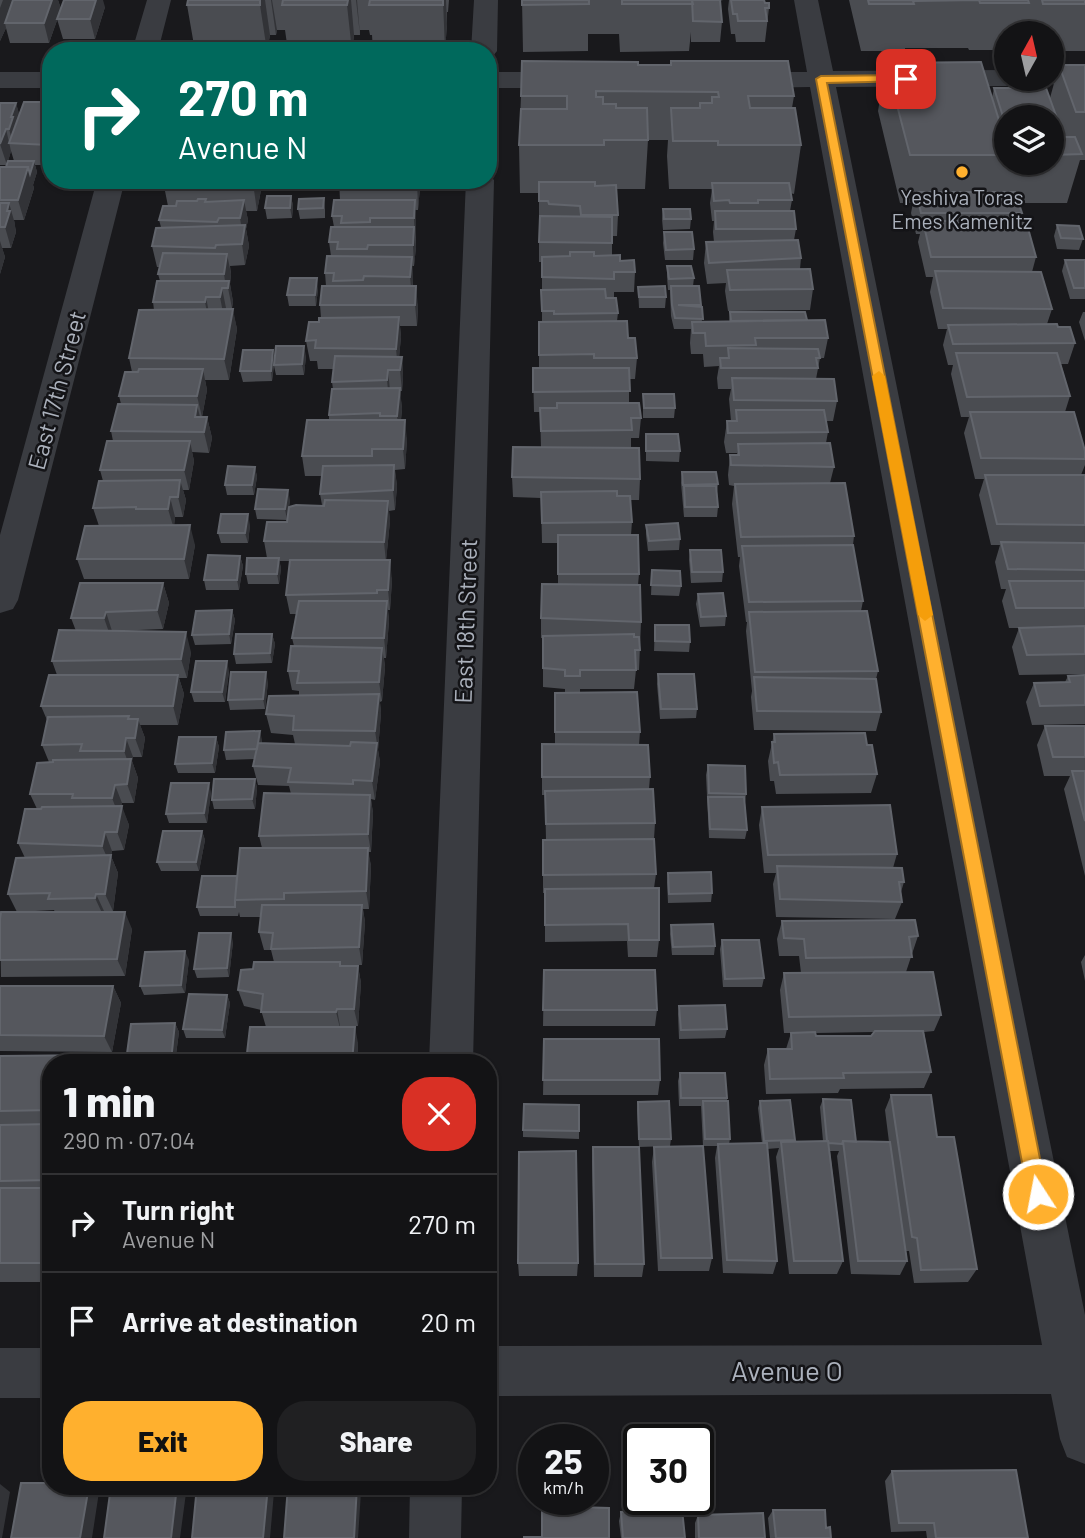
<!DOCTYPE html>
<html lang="en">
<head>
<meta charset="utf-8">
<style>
  :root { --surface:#131315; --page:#202022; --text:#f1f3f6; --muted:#9d9ea0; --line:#323234; --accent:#ffb02e }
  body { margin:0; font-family:Barlow,sans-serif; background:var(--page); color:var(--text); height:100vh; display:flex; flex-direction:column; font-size:26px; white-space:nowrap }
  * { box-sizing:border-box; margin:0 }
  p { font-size:23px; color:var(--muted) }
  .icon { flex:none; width:38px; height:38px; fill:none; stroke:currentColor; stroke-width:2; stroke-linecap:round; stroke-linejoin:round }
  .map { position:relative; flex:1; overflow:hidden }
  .drawer { position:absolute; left:42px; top:1054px; width:455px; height:441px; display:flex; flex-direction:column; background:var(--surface); border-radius:28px; box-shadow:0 2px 5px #0004,0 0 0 2px var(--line) }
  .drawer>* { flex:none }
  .hud { position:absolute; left:42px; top:42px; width:455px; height:147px; border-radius:28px; box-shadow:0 2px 5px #0004,0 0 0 2px var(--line); background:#00695c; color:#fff; overflow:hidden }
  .needle { width:46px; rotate:8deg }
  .buttons { position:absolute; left:994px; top:21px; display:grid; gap:14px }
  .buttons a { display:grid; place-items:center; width:70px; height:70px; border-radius:50%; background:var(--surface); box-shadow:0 2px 5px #0004,0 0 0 2px var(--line); font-size:35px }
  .speed { position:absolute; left:518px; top:1424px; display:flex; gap:14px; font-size:35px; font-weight:700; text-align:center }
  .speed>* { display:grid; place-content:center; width:91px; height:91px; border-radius:50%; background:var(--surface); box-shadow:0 2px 5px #0004,0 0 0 2px var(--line); line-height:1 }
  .speed small { font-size:18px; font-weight:400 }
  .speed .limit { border:4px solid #111; border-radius:10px; background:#fff; color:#111 }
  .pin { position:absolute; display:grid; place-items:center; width:60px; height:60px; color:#fff; margin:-30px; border-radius:14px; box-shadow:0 4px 10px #0006 }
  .me { position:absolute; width:77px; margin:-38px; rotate:349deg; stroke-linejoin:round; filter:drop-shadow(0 0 5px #0008) }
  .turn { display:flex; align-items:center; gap:24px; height:147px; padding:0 21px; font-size:32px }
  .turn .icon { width:91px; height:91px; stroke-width:2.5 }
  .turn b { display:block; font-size:49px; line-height:60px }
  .round { display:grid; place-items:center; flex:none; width:74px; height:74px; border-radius:28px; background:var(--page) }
  .overview { display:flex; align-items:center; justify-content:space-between; height:119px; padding:0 21px }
  h1 { font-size:42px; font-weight:800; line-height:52px }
  .button { display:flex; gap:14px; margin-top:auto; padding:14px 21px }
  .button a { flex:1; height:80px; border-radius:28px; background:var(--accent); color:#111; font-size:28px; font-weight:800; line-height:80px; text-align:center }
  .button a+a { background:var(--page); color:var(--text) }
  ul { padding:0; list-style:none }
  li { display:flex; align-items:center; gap:21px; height:98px; padding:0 21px; border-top:2px solid var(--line) }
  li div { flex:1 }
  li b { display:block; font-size:26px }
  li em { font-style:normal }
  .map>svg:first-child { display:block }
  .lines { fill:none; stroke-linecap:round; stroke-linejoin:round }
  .minor { fill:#3a3c41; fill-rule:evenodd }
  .wall { fill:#4a4c51; fill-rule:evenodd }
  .shaded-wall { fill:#323337 }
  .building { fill:#55575d; stroke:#62656c; stroke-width:2 }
  .route { fill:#ffb02e; stroke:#a6721e; stroke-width:2 }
  .slow { fill:#f59e0b }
  .poi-dot { fill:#ffb02e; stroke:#141417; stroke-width:2.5 }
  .labels { text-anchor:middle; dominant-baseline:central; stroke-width:5; stroke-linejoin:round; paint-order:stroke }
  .far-poi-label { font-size:21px; fill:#abb1bc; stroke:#141417 }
  .street-label { font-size:24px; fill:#abb1bc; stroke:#141417 }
  .near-street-label { font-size:28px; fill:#abb1bc; stroke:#141417 }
</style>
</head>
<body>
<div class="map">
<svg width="1085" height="1538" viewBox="0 0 1085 1538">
  <rect width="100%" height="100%" fill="#19191c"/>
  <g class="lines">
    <!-- minor -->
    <path class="minor" d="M147,0H171L158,51H132Z
      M474,0H498L497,51L493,56L488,58V51H471Z
      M794,0H818L833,71L1006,70V79H1019L1015,84L1006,86L836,87L1085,1315V1464L1067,1457L1060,1439L1051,1394L488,1396V1346L1042,1345L810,87L739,88L730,86L726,80L730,74L739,72H807Z
      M1085,69V85L1043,84L1039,79H1052V70Z
      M0,72H51V88H0Z
      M488,72H574L583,74L587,80L583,86L574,88H488Z
      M488,174L494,180L473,1062H429L466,180H488Z
      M97,180H125L18,600L13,609L0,613V535Z
      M0,1348H51V1398H0Z
      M410,1486H462L461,1538H409Z"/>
  </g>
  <!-- wall -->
  <path class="wall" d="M0,0H12V2L13,0H58L61,9L49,43H10L6,28L0,41Z
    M188,0H449L448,12H447V24L445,51H373L372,35H370L369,30H360V35H354L352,51H288L285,30H277L276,35H270L267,51H195L187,5Z
    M522,0H723L720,1L722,22L720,42H691V32L689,51L620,52L619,34H588V51L523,52Z
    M729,0H764L765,3L769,8L765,42H736L735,34H731L728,9Z
    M849,0H1085V51H1052V33H1025L1023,27L1021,33H1006V50H969L968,48H905V51H861Z
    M105,7L95,39H63L57,19Z
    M886,63L992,98L994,88L1050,98L1059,65H1085V160H1080L1067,203H1019L1022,213L1019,221L1036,257L1032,272L1052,309L1047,324L1058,327L1075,343L1068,364H1061L1070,396L1065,412L1085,451V465L1081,475H1085V674L1019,675L1012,647L1019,628H1009L1002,601L1006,589H1001L995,562L1000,545H991L979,495L984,479H975L964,433L969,417H961L951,374L953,365H948L943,345L947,329H938L930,292L933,277H926L918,242L920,234H916L911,213L913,203H900L878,111ZM1006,117H1052V163H1006Z
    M638,65L794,96L792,108L801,145L794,194L790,193L792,200L790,211L796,229L794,240L801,258L800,269L813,289L810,310L728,311L725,291L726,283L707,284L704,263L706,242H714L713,232L714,221H712L710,203L712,189H669L667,156L668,140H648L645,189H616L618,215L617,236H612V255L635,272L634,292H614V298L618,313L617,321L628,338L637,358L635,379H629V403L641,418L639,438H631V448L640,479L639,500H630L632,522L631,535L639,574L638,585L641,622L639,670H636L634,689H580V693L640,732L639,745L650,777L649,789L655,823L654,839L656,874L654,888L659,940L657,957H628L627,941L545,942V893H543V840H546L545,795H542V744H555V693H565V689L543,687V638H541V618L558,584V543H542L541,498L513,497L512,477L541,447L540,412H534L533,368H539V322H542V262H539V193H520L519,145L521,96Z
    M51,102V165H35L37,172L33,185L34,188L24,220H14L16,232L11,248H2L5,257L0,274V167H6L7,165H0V103H16L19,115ZM11,151L14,161H8Z
    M165,180H274V186H260L261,190L257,211H246L248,220L246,229L249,246L245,265L230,266L231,274L230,284L233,302L232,308L237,329L229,380H205L207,390L202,417H207L212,438L209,453L192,452L194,461L189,490H183L186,500L183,517H175L174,525L195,545L189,579H84L77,559L99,526L93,508L103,481L100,470L113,441L111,431L121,404L119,396L132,372L129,358L154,310L153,302L160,281L158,274L160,267H157L152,246L161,227L159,220L168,206L164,186Z
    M307,180H328L327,187L308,186Z
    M339,180H419L420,187L418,210H415L416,247L414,266H412L413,286L418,307L417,326H400L401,337L399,357H402L403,377L402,391H400L402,409L401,420L407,440L405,469L395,470L397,486L395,510L389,511L390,521L386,560L392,580L390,610H388L389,621L386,658H384L385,667L382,701L380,702L381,713L378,750L380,762L375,800L371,799L373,813L371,852H368L371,866L369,909H363L365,922L362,965H341L358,966L361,983L358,1026H340V1027L358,1043L357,1062H246L266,1027L261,1010L244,1006L238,990L253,969L274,962L271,950H264L259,932L261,917H240L239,912L238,916H200L197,907L237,876L262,848L259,836L291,794L289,786L258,785L253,766L255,759L226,760L224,750L262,740V743L295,744L293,735L271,733L266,714L299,695V691L292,690L288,671L294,646L292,638L297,614H290L286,595L290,561H279L281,568L279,584H248L246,574L267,558L264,541L287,522L322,505L320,494L322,476H305L302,456L329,420V415L333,389L332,382L334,369H318L317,361H310L306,341L321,318L320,305L326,286L325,273L331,256L329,242L334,227L332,216L340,200Z
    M291,196L293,206L292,218L267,219L265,208Z
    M324,198L325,209V218L300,219L298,209Z
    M663,209L691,219L690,229L663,230L662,219Z
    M1057,225L1083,239L1079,250L1057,249L1054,236Z
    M664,232L694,249L693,260H665L663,243Z
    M1065,260H1085V299H1070L1062,271Z
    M667,266L694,278L693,286H699L702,322H729L730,312L807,320L828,338L824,358H820L816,379L837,401L833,421H826L828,432L826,443L834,467L830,483L854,536L853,545L863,601L861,611L878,671L876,679L881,712L876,731L754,730L751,697L752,691L746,631L747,622H746L739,566L740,557H738L732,504L734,486L729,485L728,475L730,455H737V453H726L724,442L727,421H731L729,399L731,389H718L717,378L719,366L704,367L703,354H691L690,343L691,329H674L671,316L670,290H668L667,277Z
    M638,287L666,297L665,308H639Z
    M318,289L316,306H289L287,295Z
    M1083,312H1085V341L1079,322Z
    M306,356L304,375H276L274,366L272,381L243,382L240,371L274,360Z
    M643,394L675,408L674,418H643Z
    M646,434L680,451L679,462L646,461Z
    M255,467L257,477L254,495H227L225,485Z
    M682,472L718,484L717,492L718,507L717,517H684L681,483Z
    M290,500L287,520L257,519L255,509Z
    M250,525L248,543H221L218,533Z
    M646,525L680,539L679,550L648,551L646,535Z
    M690,550L723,572L722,582L691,583L689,560Z
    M240,556L243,566L239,590H206L204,580Z
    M652,570L681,586L679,596L651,595Z
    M163,583L169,603L163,629L114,631L191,652L187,678H179L184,694L178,725H140L145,738L142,757H133L132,761L138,778L134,803H122L121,806L129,825L124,850L112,851L111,856L118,873L113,911L104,912L132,929L125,976L1,977L0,919L55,912L54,910L17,912L8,894L25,858L18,843L37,809L30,794L49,762L42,745L47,720L41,706L57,675L52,661L76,631L71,618Z
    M698,594L726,616L725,626L700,627L696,604Z
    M232,610L235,620L231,644L195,645L192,635Z
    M655,625L690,642L689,652L654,651Z
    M272,634L275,644L272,663L236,664L234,654Z
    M229,671L225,702H194L191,692Z
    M658,674L697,709L696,718L660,719L657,684Z
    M1085,675V724L1032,725L1026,702L1034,683L1065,682L1068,676Z
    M268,682L265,709L230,710L228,700Z
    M1045,726H1085V876L1064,789L1070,776H1044L1037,745Z
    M774,734L877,774L871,793L776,794L774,781H770L768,761Z
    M216,737L219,747L215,773H178L175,764Z
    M708,765L746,794L745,803L747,830L745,839L709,838L706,775Z
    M255,779L257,788L255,809H214L212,800Z
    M211,792L207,823H169L166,814Z
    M762,807L897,854L893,868L904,882L901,892L902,902L895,919L776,917L773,884L776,873H764L759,825Z
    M202,831L205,840L199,871H161L157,862Z
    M668,873L712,893L711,902L668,903L667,882Z
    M782,921L918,936L906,972L941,1015L934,1031L924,1032L931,1072L924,1088L840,1089L838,1093L766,1094L764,1065L768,1049H786L791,1033H784L780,990L784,973H801L799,956H779L777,939ZM874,1032L871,1036H816V1033Z
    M671,925L715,946L714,955H672L670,934Z
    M722,940L764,978L762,987H723L720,949Z
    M233,942L229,977L197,978L194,969Z
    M1085,955V981L1081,962Z
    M189,960L185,993L144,995L140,986Z
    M544,970L657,1010L655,1026H543Z
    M0,986H113L121,1003L112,1052L0,1051Z
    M227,995L230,1003L225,1038H186L183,1029Z
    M679,1006L727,1029L725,1038L679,1039L678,1014Z
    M175,1023L179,1032L175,1062H127Z
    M544,1039L660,1080L658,1095H543Z
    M101,1055L105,1062H51V1282H0V1056Z
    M680,1073L727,1098L730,1139L729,1144L762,1143L758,1108L760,1101L795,1140V1142L823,1141L820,1107L823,1099L856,1141L889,1142L885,1110L891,1095L937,1137L977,1269L968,1282L914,1283L909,1251H906L907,1261L900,1275L851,1274L837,1156L839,1151H830L843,1261L837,1274H789L776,1157L779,1148L767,1149L777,1261L773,1274L723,1273L715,1158L717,1146H703L701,1106H679L678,1081Z
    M638,1102L671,1139L670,1146L639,1147L644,1264L642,1277H594L592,1161L593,1147H639L637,1110Z
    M579,1105V1139L523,1137V1130Z
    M654,1147L712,1258L709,1271H658L652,1162Z
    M518,1263H578L577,1276H519Z
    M892,1471L1028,1538H927L926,1531L891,1532L885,1481Z
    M773,1510L826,1528L831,1538H770L768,1518Z
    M621,1512L685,1538H621L619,1521Z
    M698,1515L765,1538H695V1523Z"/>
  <!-- shaded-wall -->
  <path class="shaded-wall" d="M3,0H12L14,8L5,23L6,28L0,41V8Z
    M46,0H58L61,9L49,43L44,23Z
    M96,0H103L105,7L95,39L90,19Z
    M260,0H265L270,35L267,51L260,5Z
    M271,0H272L277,30L276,35Z
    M348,0H351L354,35L352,51L347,5Z
    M356,0H357L360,35Z
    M443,0H446L447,24L445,51Z
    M16,103L22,123L13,143L9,129L11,117Z
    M6,129L11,151L7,165L0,144Z
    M51,130V156L48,145Z
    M34,161L37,172L33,185L34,188L24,220L18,200L28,167Z
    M256,180H259L261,190L257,211L254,190Z
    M417,180H419L420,187L418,210Z
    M291,196L293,206L292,218L290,208Z
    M244,200L248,220L246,229L249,246L245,265L242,244L243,237L240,218Z
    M415,200L416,221L415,239L414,218Z
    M9,203L15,224V227L16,232L11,248L5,227L7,211Z
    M414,227L416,247L414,266L413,245Z
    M0,241L5,257L0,274Z
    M227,254L231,274L230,284L233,302L232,308L228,288H226L224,274Z
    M412,257L413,278L412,297L410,277Z
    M317,278L318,289L316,306L315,295Z
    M416,286L418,307L417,326L415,305Z
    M222,288L226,308L224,318L220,297Z
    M206,297L210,318L209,323L205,302Z
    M233,309L237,329L229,380L224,359Z
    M399,317L401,337L398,369L396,349Z
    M304,346L306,356L304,375L302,364Z
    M273,350L274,361L272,381L271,371Z
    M402,357L403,377L402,391L400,370Z
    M203,369L207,390L202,417L197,396Z
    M388,370L390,391L389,400L387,380Z
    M400,388L402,409L399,437L397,416Z
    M197,405L202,425L195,417Z
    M207,417L212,438L209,453L204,432Z
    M405,420L407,440L405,469L403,449Z
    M190,441L194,461L189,490L184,470Z
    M394,465L397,486L395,510L393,490Z
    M255,467L257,477L254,495L252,485Z
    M180,480L186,500L183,517L178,497Z
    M288,490L290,500L287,520L285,509Z
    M170,497L175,517L174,529L168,509Z
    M388,501L390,521L386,562L384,542Z
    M248,514L250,525L248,543L245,533Z
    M190,525L195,545L189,579L184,559Z
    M240,556L243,566L239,590L237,580Z
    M279,558L281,568L279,584L277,574Z
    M390,560L392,580L390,610L388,590Z
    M163,583L169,603L163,629L157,610Z
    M387,601L389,621L386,658L384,638Z
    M232,610L235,620L231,644L229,634Z
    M106,612L112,631L111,638L104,618Z
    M186,632L191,652L187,678L181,659Z
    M272,634L275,644L272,663L270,653Z
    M382,648L385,667L382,701L379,682Z
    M227,661L229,671L225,702L222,692Z
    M266,672L268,682L265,709L263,699Z
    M178,675L184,694L178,725L173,706Z
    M379,694L381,713L378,750L375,731Z
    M138,719L145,738L142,757L135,738Z
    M260,731L262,740L260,759L258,749Z
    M216,737L219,747L215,773L212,763Z
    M126,738L133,757L132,761L138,778L134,803L127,784L130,768L124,751Z
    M377,743L380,762L375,800L372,781Z
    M255,779L257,788L255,809L252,799Z
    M209,783L211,792L207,823L204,813Z
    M115,785L122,803L119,816L112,798Z
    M370,795L373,813L371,852L368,834Z
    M122,806L129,825L124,850L117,832Z
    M202,831L205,840L199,871L196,862Z
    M105,832L112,851L111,856L118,873L113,911L105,894L110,864L102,846Z
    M368,848L371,866L369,909L366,891Z
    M96,894L104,911L103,915L95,898Z
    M362,905L365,922L362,965L359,947Z
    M125,912L132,929L125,976L117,959Z
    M231,933L233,942L229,977L227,968Z
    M185,951L189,960L185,993L181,985Z
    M358,966L361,983L358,1026L354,1009Z
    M113,986L121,1003L112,1052L104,1036Z
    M227,995L230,1003L225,1038L222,1030Z
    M337,1009L340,1026V1028L336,1012Z
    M175,1023L179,1032L175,1062H172Z
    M355,1027L358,1043L357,1062H352Z
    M101,1055L105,1062H100Z
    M0,1484L10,1492L2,1538H0Z
    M89,1486H92L99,1492L92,1538H80Z
    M177,1486H180L186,1493L180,1538H171Z
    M268,1486H270L274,1492L270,1538H263Z
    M357,1486H359L361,1492L358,1538H354Z"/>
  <!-- building -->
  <path class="building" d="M13,0H52L44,23H5Z
    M64,0H96L90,19H57Z
    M188,0H260V5H187Z
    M283,0H348L347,5H282Z
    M370,0H443V5H369Z
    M522,0H589V4L522,5Z
    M622,0H692L693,4H622Z
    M692,0H720L722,22L693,21Z
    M731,0H764L765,3H769V8H765L767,21H738L737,14H733Z
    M868,0H1028L1029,3H980L979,0L913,1L914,4H869Z
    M1042,0H1085V4H1043Z
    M522,61L638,62V65H671V61H788L794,96H748L750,108H795L801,145H718V141H673L671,108H700V103H712V97H719L718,92L596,91V97H603V104H616V108H647L648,140H604V145H519L521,109H567V96H521Z
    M981,62L1002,130H1006V155H910L886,63Z
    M1059,65H1085V112H1076Z
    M994,88H1046L1062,132H1052V117H1006V126Z
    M24,102H51V130L48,145L9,143Z
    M0,103H16L11,117H13L9,129H6L0,144Z
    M1052,137H1075L1082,154L1052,155Z
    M8,161H34L30,174L28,167H6Z
    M0,167H28L18,200H0Z
    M165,180H256L254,190L164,186Z
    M339,180H417V189L346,190L347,183H338Z
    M539,182H595V186L616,185L618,215H581L580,206L549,204L548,201H539Z
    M712,183H789L792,200H758V203H730L729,200L714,201Z
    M916,192H1015L1022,213H921Z
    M267,196H291L290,208H265Z
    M324,198L323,208L298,209L299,199Z
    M198,199H206L205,202L244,200L240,218H219L217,222L159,220L163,206H176L177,201H197Z
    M334,200H415L414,218H370V222L341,223L342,216H332Z
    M0,203H9L7,211H10L5,227H0Z
    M663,209H690L691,219H664Z
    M715,211H794L796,229H716Z
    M540,216L612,217V243L539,242Z
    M923,221H1026L1036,257H931Z
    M245,225L242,244L216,245L215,248L152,246L156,228Z
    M1057,225L1079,226L1083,239L1061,238Z
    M331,227H414L413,245H368L367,249H337L338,242H329Z
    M664,232H692L694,249L666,250Z
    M798,240L801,258L709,263L706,242Z
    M570,252H594V256L620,255V261L634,260L635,272H614V279L542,277V257L570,256Z
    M163,253L227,254L224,274H158Z
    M327,256L412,257L410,277L364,276L363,280L333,281L334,273H325Z
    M1065,260H1085V288H1074Z
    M667,266H691L694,278L669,279Z
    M810,269L813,289L730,290L727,270Z
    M935,271L1041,272L1052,309L943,308Z
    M290,278H317L315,295H287Z
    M157,281H229L228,288H222L220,297H206L205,302H153Z
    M322,286H416L415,305H320Z
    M665,286L666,297H639L638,287Z
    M671,286H699L701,305H678L702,307L703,319L675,318L672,305Z
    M605,289L606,298H616L618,313L554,314V311H542L541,290Z
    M233,309L224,359L129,358L139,310Z
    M730,312H805L807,320L731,321Z
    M399,317L396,349L315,348L316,340L306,341L309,322H319V318Z
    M825,320L828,338H755L756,345L706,346L705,333H693L692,322Z
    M627,321L628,338H635L637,358H594V354L539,355V322Z
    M1057,324L1058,327H1070L1075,343L953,344L948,325Z
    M276,346H304L302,364L274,365Z
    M728,348L818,349L820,358H816L818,368H721L720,358H729Z
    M243,350H273L271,371H240Z
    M956,353H1057L1070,396L967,397Z
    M335,356L402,357L400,370H388L387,380L332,382Z
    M533,368H629L630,391L533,392Z
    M139,369H203L197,396H119L125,372H138Z
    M732,378L834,379L837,401L734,400Z
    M400,388L397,416H380V413L329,415L332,389Z
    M643,394H674L675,408H644Z
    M557,403H639L641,418H631L632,430L541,431L540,408H557Z
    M118,404L197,405L195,417H207L204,432L111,431Z
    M736,410H824L828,432L728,433L727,421H737Z
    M970,412H1074L1085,451V459L981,458Z
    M307,420H405L403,449H372V456H302Z
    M646,434H678L680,451H646Z
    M107,441H190L184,470H100Z
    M830,443L834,467L731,465L730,455H739L738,444Z
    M513,447L639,448L640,479L512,477Z
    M394,465L393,490L320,494L323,466Z
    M228,466L255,467L252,485H225Z
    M682,472H716L718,484L683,485Z
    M985,475H1085V525L997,524Z
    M180,480L178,497H170L168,509H136V507L93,508L99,481Z
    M845,483L854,536L741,537L735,484Z
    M684,486H716L718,507H685Z
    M258,489L288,490L285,509H255Z
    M617,491V496H630L632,522L542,523L541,492Z
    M325,500L388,501L384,542L264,541L267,522H287L289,507L296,505L324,506Z
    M221,514H248L245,533H218Z
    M678,523L680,539L649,541L646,525Z
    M190,525L184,559H77L85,526Z
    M558,535H638L639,574H558Z
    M1001,542L1085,543V570L1008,569Z
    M853,545L863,601L749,602L742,546Z
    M690,550H721L723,572H692Z
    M208,555L240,556L237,580H204Z
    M247,558H279L277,574H246Z
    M290,560H390L388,590H377V593L286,595Z
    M652,570L680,571L681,586L651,585Z
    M1009,581H1085V608H1016Z
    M80,583H163L157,610L106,612L104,618H71Z
    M542,584L640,585L641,622L541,618Z
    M723,593L726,616L701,617L698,594Z
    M299,601H387L384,638H292Z
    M232,610L229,634L192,635L196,611Z
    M867,611L878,671L755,672L749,612Z
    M655,625H689L690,642L655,641Z
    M1085,626V654L1027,655L1019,628Z
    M59,630L186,632L181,659L52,661Z
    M236,634H272L270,653L234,654Z
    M634,634V637H639L640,650H635L636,670H580V676H565V670L543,668V636Z
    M291,646L382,648L379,682L297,683L299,671H288Z
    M196,661H227L222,692H191Z
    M231,672H266L263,699L228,700Z
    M658,674H694L697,709H661Z
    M49,675H178L173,706H41Z
    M1085,675V705L1040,706L1034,683L1070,682L1068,676Z
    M754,677L876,679L881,712L757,711Z
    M637,692L640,732H555V693Z
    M379,694L375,731L293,730L294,716L266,714L269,696Z
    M129,716L128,719H138L135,738H126L124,751H80L82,744L42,745L48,717Z
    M1045,726H1085V757H1053Z
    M260,731L257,749L224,750L226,732Z
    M865,733L867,745H872L877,774L780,775L778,762L774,763L772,742H775L774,734Z
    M179,737H216L212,763L175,764Z
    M351,742L377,743L372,781L353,780V784L288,782L291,768L253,766L258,743L350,746Z
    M542,744L648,745L650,777H542Z
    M131,759L127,784L115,785L112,798H72L73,794H30L37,763L53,762V760Z
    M708,765L745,766L746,794L709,793Z
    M1072,771H1085V821Z
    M214,779H255L252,799L212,800Z
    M171,783H209L204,813L166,814Z
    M653,789L655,823L546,824L545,791Z
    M264,793L370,795L368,834L259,836Z
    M708,797H744L747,830L710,829Z
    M890,805L897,854L768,855L762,807Z
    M122,806L117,832H105L102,846L18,843L25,809H41L42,807Z
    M163,831H202L196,862H157Z
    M654,839L656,874L543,875V840Z
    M240,848H368L366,891L284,893V899L235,900Z
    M111,855L105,894H96L95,898L48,899L50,893L8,894L16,858Z
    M777,866L902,868L904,882H899L902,902L780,899Z
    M711,872L712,893L669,894L668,873Z
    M202,876H237L235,900V907H197Z
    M659,888V940H629L628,924L545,925V889Z
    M262,905H362L359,947L271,949L273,933L259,932Z
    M1,912H125L117,959L0,960V919Z
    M915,920L918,936L909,937L912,957L806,958L804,939L784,938L782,921Z
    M713,924L715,946L673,947L671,925Z
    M199,933H231L227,968L194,969Z
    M722,940H759L764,978L725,979Z
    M185,951L181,985L140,986L145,952Z
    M254,962H340V966H358L354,1009H337L336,1012H261L263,994L238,990L241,970L253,969Z
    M544,970H655L657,1010H543Z
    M933,972L941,1015L789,1017L784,973Z
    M0,986H113L104,1036L0,1035Z
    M189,994L227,995L222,1030L183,1029Z
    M725,1005L727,1029L681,1030L679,1006Z
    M175,1023L171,1061H126L131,1024Z
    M250,1027H355L352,1062H246Z
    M875,1031H923L931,1072L843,1073L844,1078L770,1079L768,1049H792L791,1033L815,1032L816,1036H871Z
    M544,1039H659L660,1080H543Z
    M101,1055L100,1062H51V1110L0,1111V1056Z
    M680,1073H725L727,1098H681Z
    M891,1095H931L937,1137H954L977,1269L921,1270L917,1238L912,1237Z
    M823,1099L851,1100L856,1142L843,1141L842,1144L829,1143L828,1141H827Z
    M790,1100L795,1140L764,1141L760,1101Z
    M669,1101L671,1139H639L638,1102Z
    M703,1101H728L730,1139H705Z
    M524,1104L579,1105V1131L523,1130Z
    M51,1124V1180L0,1181V1125Z
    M828,1141L843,1261H794L781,1142Z
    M843,1141L890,1142L907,1261H858Z
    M767,1143L777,1261L727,1260L718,1144Z
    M703,1146L712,1258H661L654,1147Z
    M593,1147H639L644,1264H595Z
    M576,1151L578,1263H518L519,1152Z
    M0,1188H51V1263H0Z
    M1016,1470L1028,1538H936L934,1523H899L892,1471Z
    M21,1483H51V1486H89L80,1538H11Z
    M111,1486H177L171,1538H104Z
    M197,1486H268L263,1538H192Z
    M288,1486H357L354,1538H284Z
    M542,1506L609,1508V1538H524V1537H542Z
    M682,1509L685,1538H623L621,1512Z
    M773,1510H825L826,1528L830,1527L831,1538H776Z
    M763,1513L765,1538H699L698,1515Z"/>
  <!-- route -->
  <path class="route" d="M906,75L912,79L910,81L827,83L1047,1194L1044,1201L1038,1204L1031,1201L1028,1194L816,79L821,76Z"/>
  <!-- slow -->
  <path class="slow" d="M879,371L885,376L933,615L925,621L918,615L872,376Z"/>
  <!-- markers -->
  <circle class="poi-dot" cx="962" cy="172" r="7"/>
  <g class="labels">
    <!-- far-poi labels -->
    <g class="far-poi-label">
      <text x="962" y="196">Yeshiva Toras<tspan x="962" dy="24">Emes Kamenitz</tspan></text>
    </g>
    <!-- street labels -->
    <g class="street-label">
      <text transform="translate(56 390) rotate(-75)">East 17th Street</text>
      <text transform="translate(465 621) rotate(-88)">East 18th Street</text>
    </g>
    <!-- near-street labels -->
    <g class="near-street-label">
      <text x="787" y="1370">Avenue O</text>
    </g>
  </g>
</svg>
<div class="buttons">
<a><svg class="needle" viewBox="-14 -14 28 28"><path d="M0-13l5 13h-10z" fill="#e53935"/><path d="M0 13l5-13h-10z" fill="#9d9ea0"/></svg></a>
<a><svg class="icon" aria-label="layers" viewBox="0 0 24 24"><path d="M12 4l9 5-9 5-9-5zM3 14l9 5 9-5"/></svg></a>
</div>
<div class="speed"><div>25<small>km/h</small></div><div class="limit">30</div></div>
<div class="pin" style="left:906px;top:79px;background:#d93025"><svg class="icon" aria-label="arrive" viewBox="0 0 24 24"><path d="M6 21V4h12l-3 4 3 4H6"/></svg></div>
<svg class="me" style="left:1038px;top:1194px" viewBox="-20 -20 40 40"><circle r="17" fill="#ffb02e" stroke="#fff" stroke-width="3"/><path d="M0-11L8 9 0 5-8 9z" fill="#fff"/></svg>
<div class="hud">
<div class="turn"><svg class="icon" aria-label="right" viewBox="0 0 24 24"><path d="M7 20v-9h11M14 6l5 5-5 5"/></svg><div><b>270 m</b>Avenue N</div></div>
</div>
<section class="drawer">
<div class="overview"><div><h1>1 min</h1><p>290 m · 07:04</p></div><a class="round" style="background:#d93025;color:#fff"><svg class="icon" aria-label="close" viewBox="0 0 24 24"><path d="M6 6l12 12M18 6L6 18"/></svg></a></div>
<ul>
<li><svg class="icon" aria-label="right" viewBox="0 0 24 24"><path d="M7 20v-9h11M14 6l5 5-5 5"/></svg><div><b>Turn right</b><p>Avenue N</p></div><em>270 m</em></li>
<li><svg class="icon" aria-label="arrive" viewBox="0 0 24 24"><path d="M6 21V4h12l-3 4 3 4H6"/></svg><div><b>Arrive at destination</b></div><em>20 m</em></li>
</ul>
<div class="button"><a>Exit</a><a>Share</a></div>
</section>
</div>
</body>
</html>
